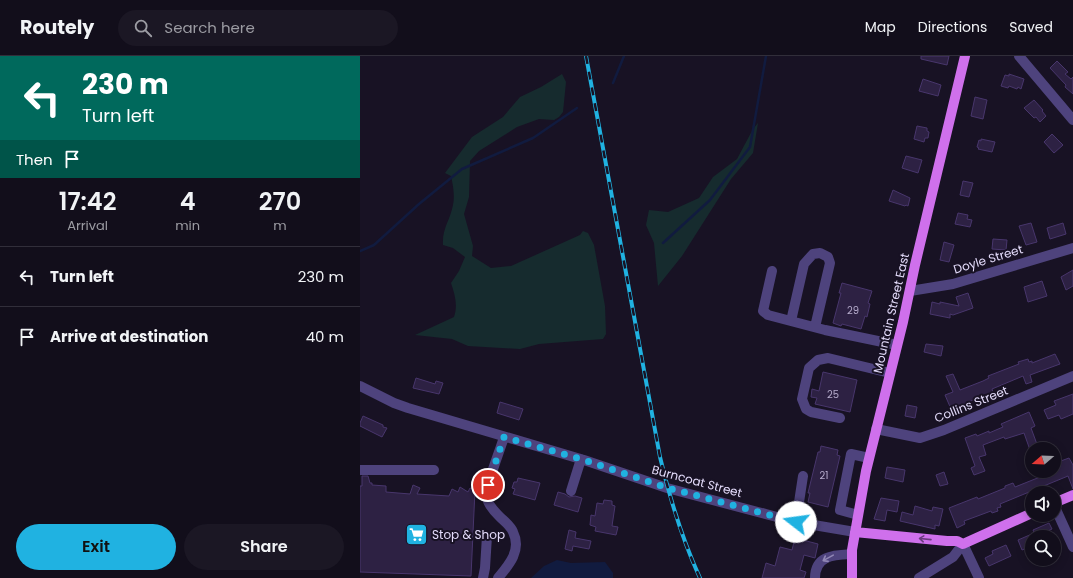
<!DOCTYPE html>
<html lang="en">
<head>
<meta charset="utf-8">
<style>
  :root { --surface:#120e1b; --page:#1b1724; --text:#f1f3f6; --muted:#9c9ca3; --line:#312e3a; --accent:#20b2e1 }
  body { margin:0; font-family:Poppins,sans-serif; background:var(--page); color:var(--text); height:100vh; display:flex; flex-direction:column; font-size:15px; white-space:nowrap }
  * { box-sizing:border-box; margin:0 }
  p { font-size:13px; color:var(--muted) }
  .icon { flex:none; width:22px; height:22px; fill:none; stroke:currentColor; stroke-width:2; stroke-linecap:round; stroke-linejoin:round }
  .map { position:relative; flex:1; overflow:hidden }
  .panel { display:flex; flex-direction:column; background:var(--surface); width:360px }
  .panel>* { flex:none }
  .banner { background:#00695c; color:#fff; overflow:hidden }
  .needle { width:26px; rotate:251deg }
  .controls { position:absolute; left:665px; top:386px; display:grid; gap:8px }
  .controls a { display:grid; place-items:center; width:36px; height:36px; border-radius:50%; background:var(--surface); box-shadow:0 2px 10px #0003,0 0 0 1px var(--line); font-size:20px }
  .pin { position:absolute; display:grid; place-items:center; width:34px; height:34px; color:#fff; margin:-17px; border:2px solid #fff; border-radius:50%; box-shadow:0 1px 4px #0007 }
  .me { position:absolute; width:44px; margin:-22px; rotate:285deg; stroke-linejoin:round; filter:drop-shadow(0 0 3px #0008) }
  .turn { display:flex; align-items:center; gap:14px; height:84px; padding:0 16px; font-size:18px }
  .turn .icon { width:52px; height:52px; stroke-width:2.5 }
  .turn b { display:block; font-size:28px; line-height:34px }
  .then { display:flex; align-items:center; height:38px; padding:0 16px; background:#0003; gap:8px; font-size:15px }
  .eta { display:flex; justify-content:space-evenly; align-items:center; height:68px; text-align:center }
  .eta b { font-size:24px; font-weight:600; line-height:28px }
  .primary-button { display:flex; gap:8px; margin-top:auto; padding:8px 16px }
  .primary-button a { flex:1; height:46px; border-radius:24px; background:var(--accent); color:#111; font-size:16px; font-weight:600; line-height:46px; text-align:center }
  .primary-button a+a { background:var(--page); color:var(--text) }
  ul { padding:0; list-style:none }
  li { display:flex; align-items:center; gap:12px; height:60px; padding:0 16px; border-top:1px solid var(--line) }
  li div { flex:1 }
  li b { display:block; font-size:15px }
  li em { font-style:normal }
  header { display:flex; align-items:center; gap:24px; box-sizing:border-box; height:56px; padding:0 20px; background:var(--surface); border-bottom:1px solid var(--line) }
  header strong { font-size:19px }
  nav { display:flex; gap:22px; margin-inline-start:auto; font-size:14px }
  .search { width:280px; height:36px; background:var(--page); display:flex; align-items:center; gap:10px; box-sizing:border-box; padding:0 14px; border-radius:22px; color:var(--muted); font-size:15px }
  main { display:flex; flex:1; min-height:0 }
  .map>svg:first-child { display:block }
  .green { fill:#162b2e }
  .water { fill:#111b3f }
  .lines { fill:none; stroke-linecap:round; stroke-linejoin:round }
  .stream { stroke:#111b3f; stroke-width:2.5 }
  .building { fill:#2d2143; stroke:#48366c }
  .minor { stroke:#4e437d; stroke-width:10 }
  .major { stroke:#cf70ec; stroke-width:10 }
  .rail-casing { stroke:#20b2e1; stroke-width:4 }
  .rail { stroke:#181224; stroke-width:2.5; stroke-dasharray:8; stroke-linecap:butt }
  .oneway { stroke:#6a3c7e }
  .oneway2 { stroke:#9187b5 }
  .route { stroke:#20b2e1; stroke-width:7; stroke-dasharray:0 12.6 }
  .labels { text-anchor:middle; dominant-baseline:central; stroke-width:4; stroke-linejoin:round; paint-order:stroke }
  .number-label { font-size:10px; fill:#b6accc }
  .street-label { font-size:12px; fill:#e3dbfa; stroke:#181224 }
  .poi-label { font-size:12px; fill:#e3dbfa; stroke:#181224; text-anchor:start }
</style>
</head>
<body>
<header>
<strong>Routely</strong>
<div class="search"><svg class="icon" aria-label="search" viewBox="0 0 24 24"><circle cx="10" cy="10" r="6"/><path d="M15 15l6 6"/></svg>Search here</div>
<nav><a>Map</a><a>Directions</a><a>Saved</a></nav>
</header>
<main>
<section class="panel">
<div class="banner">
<div class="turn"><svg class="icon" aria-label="left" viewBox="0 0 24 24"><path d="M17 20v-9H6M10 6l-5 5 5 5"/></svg><div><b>230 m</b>Turn left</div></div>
<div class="then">Then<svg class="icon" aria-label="arrive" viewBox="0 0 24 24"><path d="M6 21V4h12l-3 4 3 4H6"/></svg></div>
</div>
<div class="eta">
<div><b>17:42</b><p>Arrival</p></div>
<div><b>4</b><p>min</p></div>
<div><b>270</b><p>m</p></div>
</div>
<ul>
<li><svg class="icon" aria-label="left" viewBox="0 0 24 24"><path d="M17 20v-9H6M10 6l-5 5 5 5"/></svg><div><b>Turn left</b></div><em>230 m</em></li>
<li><svg class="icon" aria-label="arrive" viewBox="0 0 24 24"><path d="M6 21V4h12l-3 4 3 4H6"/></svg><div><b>Arrive at destination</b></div><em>40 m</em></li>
</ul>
<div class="primary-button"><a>Exit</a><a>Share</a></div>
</section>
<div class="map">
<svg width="713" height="522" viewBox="0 0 713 522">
  <rect width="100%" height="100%" fill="#181224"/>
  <!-- green -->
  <path class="green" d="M202,18L206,26L203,56L199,61L194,64L179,63L157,71L119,95L110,105L109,141L104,158L113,190L112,200L131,212L151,210L220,179L223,175L228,177L234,189L245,250L246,278L243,283L179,288L160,293L108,290L92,283L55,279L94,261C98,249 95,239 91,227L99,215L105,201L93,192L83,189C82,172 90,165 93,149C95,140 93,129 91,120L85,117L112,81L143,61L160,41L181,31Z
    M398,67L393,97L371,123L322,200L298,230L294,187L286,169L289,154L308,156L339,142L353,121L377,103L393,73Z"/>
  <!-- water -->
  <path class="water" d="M197,504L211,507L245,506L253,517V522H171L184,510Z"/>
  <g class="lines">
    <!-- stream -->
    <path class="stream" d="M253,27L264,0
      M303,187L350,144L390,91L406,0
      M0,195L14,189L59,148L102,113L173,82L217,52"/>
  </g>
  <!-- building -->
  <path class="building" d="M561,0H589L587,9L561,3Z
    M697,5L708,16L705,18L711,23L713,21V38L705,31L706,29L690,12Z
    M649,18L664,23L661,33L658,31L657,33L649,30L648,32L641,30L645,19L649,20Z
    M563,23L581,29L578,40L559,35Z
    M615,41L627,44L623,63L611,60Z
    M674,44L683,54L682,55L686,60L680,66L676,61L674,62L664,52Z
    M557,70L567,72V75L569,76L568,82H565L564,86L554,83Z
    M692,78L703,89L694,97L684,86Z
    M621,83L635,86L632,96L618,93L619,92L617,91L619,84L621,85Z
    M546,100L562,104L558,117L542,112Z
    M603,125L613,127L609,141L600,139Z
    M533,134L550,142L548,150L546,149L545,150L529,145Z
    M598,157L608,159L607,163L612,164L610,171L595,168Z
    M671,167L677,186L666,189L659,170Z
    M703,167L706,178L690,183L687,172Z
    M633,183L647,184L646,194L632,193Z
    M584,186L594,189L589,206L580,204Z
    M713,214V230L706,234L701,221Z
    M682,225L687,240L668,246L664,231Z
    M482,227L512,235L508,247L510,248L507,261L505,260L501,273L482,268L481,270L473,267L481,237H479Z
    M608,237L613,252L593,259L590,258V262L570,258L572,246L580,248V246L599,250L596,241Z
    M566,288L583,290L581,300L564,296Z
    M695,298L700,308L670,319L672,326L666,328L663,320L632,333L633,336L591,353L585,339L593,336L586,320L593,318L600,334L623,325L629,322L628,320L659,308L658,306L668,303L669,306L672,305V307Z
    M463,316L497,324L490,356L455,348L457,342L451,341L452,333L459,335Z
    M56,322L75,328L76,325L83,327L79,338L53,332Z
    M713,338V358L701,363L699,359L688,363L684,354L696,349L694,345Z
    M140,346L163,353L159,364L137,357Z
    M547,349L557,351L555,362L545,360Z
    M669,356L675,370L671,372L678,391L670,394L664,377L645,383L644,381L623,389L626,399L619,401L625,415L614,419L611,412L615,410L605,382L616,378L617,380L629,375V377L643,371L641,368Z
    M3,360L23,369V371L27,372L22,381L0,370V367Z
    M461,390L478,394L477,399L480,400L468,451L448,446L450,437H448L458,396H460Z
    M709,402L713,409V433L708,420L640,448L641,451L637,452L638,455L632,457L631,455L604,465L605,468L597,472L589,452L617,441L618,443L645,432V430L653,427L655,431L680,421L678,415H694V414L700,411L698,406Z
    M527,411L545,414L543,426L525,422Z
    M584,416L588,428L580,430L576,419Z
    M2,420H8L10,427H12V429L26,430V436L50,438L53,429L60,432L57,438L89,440L92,433L98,436L100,431L108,436L110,432L115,434L111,520L0,516V430H2Z
    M158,422L180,427L175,444L153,438L155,433L152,432L154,426H157Z
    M198,436L205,438L209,441L215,440L222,442L218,456L194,449Z
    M521,442L539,445L537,456L527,454L525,465L514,463Z
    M244,444L252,445V449L255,450L252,470L258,471L256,479L235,475L236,471L230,469L231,459L235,460L237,447L243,448Z
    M555,450L572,455L573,451L583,453L579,470L575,469V473L540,465L542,456L553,459Z
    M689,467L692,473L684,477L686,481H676L673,474Z
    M209,474L216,476L215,482L231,485L229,493L213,490L212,495L205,493Z
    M672,478V490L662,494L658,484Z
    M435,482L458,488L455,502L444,499L440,514L446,516L444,522H402L406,507L415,510L420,491L432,494Z
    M646,489L651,500L629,510L625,502L633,498L632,495Z"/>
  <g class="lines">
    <!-- minor -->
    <path class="minor" d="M659,0L713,64
      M412,215L403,255L408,259L465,274L537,289
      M550,235L593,228L713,192
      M431,265L444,208L453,198L460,197L468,201L470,207L455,271
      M0,330L34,347L48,352L224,404L307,432L436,466L495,476
      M480,362L451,356L446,353L442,343L449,312L458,304L468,302L530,317
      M516,373L560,382L584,374L713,320
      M0,414H74
      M211,435L221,403
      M694,449L713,491
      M498,459L480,454L491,398L509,402
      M436,466L443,420
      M123,522L125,512L127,480
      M138,522C149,509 162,494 153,476C151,470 144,465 139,460C135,456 128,448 127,442C125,430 140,395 144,381
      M455,522C455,499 474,499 492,498
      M559,522L593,501L603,488L619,522"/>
    <!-- major -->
    <path class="major" d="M694,447L713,439
      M495,476L587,485H597L603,488L672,457
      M492,522V494L506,415L543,266L555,209L605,0"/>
    <defs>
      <path id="rail" d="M226,0L300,401C310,443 322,483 340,522"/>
    </defs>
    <!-- rail casing -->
    <use href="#rail" class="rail-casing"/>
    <!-- rail -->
    <use href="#rail" class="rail"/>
  </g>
  <!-- one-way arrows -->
  <defs><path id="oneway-shaft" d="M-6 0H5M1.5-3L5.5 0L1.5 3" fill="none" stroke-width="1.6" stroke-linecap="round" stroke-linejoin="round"/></defs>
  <use class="oneway" href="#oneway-shaft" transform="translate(565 483) rotate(-174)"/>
  <use class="oneway2" href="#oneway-shaft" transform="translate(468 502) rotate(151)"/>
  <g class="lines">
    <!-- route -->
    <path class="route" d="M128,429L144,381L224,404L308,432L436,466"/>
  </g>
  <!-- icons -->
  <defs>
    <symbol id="supermarket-square" viewBox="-11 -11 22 22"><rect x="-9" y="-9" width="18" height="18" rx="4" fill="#20b2e1" stroke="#181224"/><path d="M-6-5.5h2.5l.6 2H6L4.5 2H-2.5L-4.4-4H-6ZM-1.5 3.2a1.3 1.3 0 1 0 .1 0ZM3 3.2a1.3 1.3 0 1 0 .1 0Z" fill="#fff"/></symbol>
  </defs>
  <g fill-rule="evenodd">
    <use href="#supermarket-square" x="44" y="466" width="25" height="25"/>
  </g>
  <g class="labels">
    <!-- number labels -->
    <g class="number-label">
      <text x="493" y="254">29</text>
      <text x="473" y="338">25</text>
      <text x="464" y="419">21</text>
    </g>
    <!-- street labels -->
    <g class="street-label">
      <text transform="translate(628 203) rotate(-17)">Doyle Street</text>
      <text transform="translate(531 257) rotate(-77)">Mountain Street East</text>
      <text transform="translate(611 348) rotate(-22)">Collins Street</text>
      <text transform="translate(337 425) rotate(15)">Burncoat Street</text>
    </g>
    <!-- poi labels -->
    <g class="poi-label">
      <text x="72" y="478">Stop &amp; Shop</text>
    </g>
  </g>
</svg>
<div class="controls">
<a><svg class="needle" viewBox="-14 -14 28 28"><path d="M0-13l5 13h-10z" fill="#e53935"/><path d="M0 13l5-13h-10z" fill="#9c9ca3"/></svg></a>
<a><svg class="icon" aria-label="sound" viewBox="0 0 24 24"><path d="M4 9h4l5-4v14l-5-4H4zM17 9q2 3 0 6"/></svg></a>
<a><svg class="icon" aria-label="search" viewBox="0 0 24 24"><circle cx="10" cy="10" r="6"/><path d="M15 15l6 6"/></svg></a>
</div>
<div class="pin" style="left:128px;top:429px;background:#d93025"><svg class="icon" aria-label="arrive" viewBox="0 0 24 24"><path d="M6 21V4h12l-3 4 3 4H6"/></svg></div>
<svg class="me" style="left:436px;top:466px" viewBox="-20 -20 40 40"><circle r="19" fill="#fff"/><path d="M0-13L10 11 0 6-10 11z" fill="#20b2e1"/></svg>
</div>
</main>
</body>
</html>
